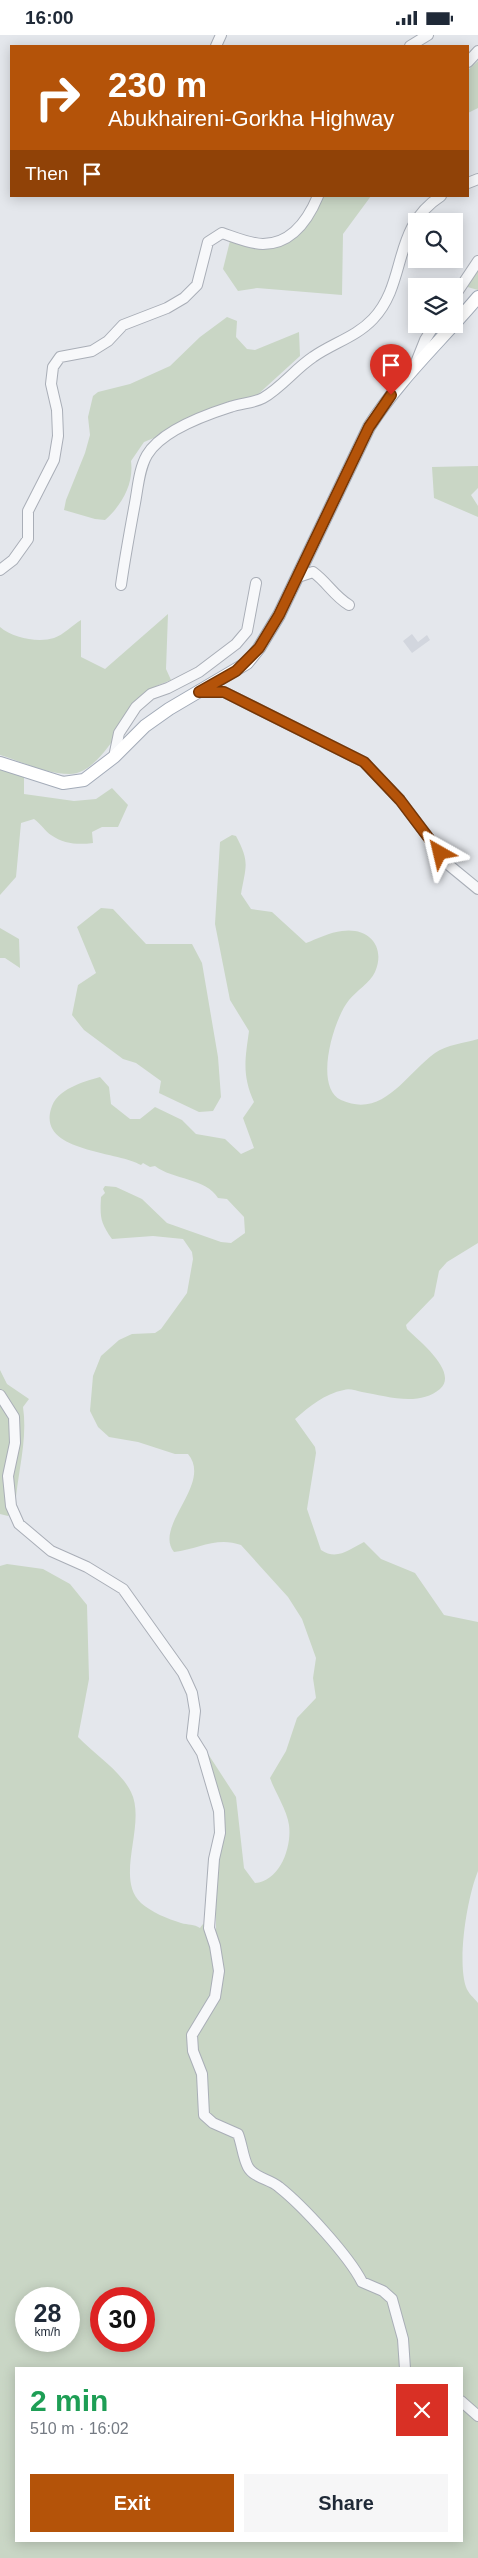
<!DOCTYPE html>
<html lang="en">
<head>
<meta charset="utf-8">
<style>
  :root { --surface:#fff; --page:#f6f6f7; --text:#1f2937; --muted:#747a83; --accent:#b45309 }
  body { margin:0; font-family:Helvetica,sans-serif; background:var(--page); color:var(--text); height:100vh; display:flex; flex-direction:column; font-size:19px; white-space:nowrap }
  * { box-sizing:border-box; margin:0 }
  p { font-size:16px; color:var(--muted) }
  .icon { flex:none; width:28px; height:28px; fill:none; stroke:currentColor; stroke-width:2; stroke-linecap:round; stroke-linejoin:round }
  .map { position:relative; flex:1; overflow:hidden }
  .sheet { position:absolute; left:15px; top:2332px; width:448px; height:175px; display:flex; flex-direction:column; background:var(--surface); border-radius:0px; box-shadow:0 2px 12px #0003 }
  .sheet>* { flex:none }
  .guide { position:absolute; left:10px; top:10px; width:459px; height:152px; border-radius:0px; box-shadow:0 2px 12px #0003; background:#b45309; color:#fff; overflow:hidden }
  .controls { position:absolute; left:408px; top:178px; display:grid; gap:10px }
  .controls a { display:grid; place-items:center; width:55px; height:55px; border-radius:0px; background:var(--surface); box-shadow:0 2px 12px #0003; font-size:25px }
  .speed { position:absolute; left:15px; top:2252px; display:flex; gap:10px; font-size:25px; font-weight:700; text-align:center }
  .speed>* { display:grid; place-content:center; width:65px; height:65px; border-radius:50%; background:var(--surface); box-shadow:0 2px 12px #0003; line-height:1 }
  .speed small { font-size:12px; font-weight:400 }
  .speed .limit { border:8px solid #d22; background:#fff; color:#111 }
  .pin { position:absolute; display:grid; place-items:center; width:42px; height:42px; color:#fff; margin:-51px -21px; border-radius:50% 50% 50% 0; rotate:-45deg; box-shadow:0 0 5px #0007 }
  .pin .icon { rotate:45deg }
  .me { position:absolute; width:55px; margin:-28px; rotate:323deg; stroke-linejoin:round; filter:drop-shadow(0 0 4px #0008) }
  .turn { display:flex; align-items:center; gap:18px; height:105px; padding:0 15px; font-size:22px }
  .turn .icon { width:65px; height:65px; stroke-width:2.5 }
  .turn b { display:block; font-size:35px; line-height:42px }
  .then { display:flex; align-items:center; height:48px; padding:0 15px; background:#0003; gap:10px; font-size:19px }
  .round { display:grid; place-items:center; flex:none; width:52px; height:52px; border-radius:0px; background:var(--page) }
  .head { display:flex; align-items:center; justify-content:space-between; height:85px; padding:0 15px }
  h1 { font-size:30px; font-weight:800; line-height:38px; color:#1e9e55 }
  .button { display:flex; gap:10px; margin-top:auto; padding:10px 15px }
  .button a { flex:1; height:58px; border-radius:0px; background:var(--accent); color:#fff; font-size:20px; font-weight:800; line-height:58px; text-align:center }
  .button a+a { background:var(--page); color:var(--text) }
  .status { display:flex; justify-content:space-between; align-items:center; height:35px; padding:0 25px; background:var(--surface); direction:ltr }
  .status svg { height:14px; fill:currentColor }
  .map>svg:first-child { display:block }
  .built { fill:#d2d6de }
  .green { fill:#c9d6c5; fill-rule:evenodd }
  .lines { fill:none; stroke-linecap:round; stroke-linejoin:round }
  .minor-casing { stroke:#a9aeb7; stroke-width:12 }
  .major-casing { stroke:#a3abb8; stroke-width:14 }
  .minor { stroke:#f7f8fa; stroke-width:10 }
  .major { stroke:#fff; stroke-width:12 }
  .route-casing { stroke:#753606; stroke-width:12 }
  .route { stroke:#b45309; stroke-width:9 }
</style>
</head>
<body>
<div class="status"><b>16:00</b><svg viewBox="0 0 49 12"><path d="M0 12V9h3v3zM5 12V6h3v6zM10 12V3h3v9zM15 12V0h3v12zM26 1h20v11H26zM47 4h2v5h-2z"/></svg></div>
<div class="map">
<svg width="478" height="2523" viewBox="0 0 478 2523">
  <rect width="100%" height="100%" fill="#e4e7ec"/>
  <!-- built -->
  <path class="built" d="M412,599L418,607L427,600L430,605L412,618L403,606Z"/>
  <!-- green -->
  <path class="green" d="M478,26V73L468,78V35Z
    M319,161H371L343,199L342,260L257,253L238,256L223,234L230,206L262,214L284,207Z
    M478,232V255L464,251Z
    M227,282L237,286L236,302L247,314L255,315L299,297L300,321L255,362L144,407L131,426C134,449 122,470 105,485L95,484L64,475L66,465L85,418L90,400L88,382L93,361L98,357L130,349L170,331L200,302Z
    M478,431V453L471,460L478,471V482L434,463L432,432Z
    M168,579L166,634L171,645C164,648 156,650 150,655C128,675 102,739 70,739C46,739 23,727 0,720V592C13,603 38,608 54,603C63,600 73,590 81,585V622L105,634Z
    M0,733L24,742V759L74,766L96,764L112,753L128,770L118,792H102L92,797L93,808C78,810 64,809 51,800C46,797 41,789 34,784L21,788L16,842L0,860Z
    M232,800L236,801C250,827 246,831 241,859L251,874L272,877L306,908C317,904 330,897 342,896C369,892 386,912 375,937C370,948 356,956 349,965C334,983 313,1052 341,1065C383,1084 405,1040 435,1018C446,1010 465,1008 478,1004V1208L447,1227L439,1236L434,1261L406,1290L407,1294C419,1306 459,1337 440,1354C419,1372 386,1361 362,1357C357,1356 349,1353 344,1355C324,1359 310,1371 295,1384L315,1412L316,1418L307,1474L321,1515C337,1526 350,1514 364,1507L381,1524L415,1538L444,1580L478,1587V1836C467,1863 457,1925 466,1952C468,1958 474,1963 478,1968V2523H0V1531L7,1529L43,1534L70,1549L87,1570L89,1644L78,1702C95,1720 120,1735 131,1757C147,1789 114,1843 141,1868C151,1877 168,1884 181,1888C188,1890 194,1889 200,1893L203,1889L216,1902V1840L223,1794L199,1705L236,1762L244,1833L255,1848C280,1846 292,1812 289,1790C287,1775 275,1757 270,1743L286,1716L297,1683L316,1663L313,1643L316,1623L302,1584L288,1562L241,1510C217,1501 198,1514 174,1517C153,1491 213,1449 188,1419H175L138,1407L109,1402L98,1392L90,1376L93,1341L101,1321L119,1305L132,1299L155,1298L161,1294L187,1258L193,1224L192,1217L183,1204L153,1201L112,1204C100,1187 100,1182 101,1162L105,1158L103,1154L105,1151L116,1152L142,1164L167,1188L221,1207L231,1208L245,1198L244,1182L227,1164L218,1163C206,1143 173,1145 155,1131L150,1132L143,1128L141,1130C118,1116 38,1117 51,1074C56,1054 83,1047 100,1042L109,1052L111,1069L130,1084H140L155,1072L182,1085L196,1099L225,1104L241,1119L254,1113L243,1083L254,1067C242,1040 245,1025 249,996L230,965L215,889L220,807ZM26,2264H69V2306H26ZM101,2264H144V2306H101ZM16,2334H461V2506H16Z
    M101,873L113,874L146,909H192L202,928L218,1022L221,1062L213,1076L199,1077L159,1058L161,1046L136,1028L123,1024L84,995L72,980L78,950L96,938L77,892Z
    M0,893L19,904L20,933L5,923H0Z
    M0,1335L7,1349L29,1364L23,1372C28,1406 17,1439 15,1474L8,1481L0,1479Z"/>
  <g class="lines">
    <defs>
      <path id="minor" d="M216,11L221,0
        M410,11L428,0
        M468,27L478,16
        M468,148L478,144
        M454,262L478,226
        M415,330L425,305L435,289
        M0,535L13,525L28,504V476L54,425L58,401L57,375L51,349L53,332L60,322L92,316L108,306L123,290L167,273L184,263L197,250L208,207L222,198C234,202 250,209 263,209C292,209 308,185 318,161
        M298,542L313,537C328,548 333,560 349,570
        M121,550C125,522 130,495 135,468C138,452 139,434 147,420C161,396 205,380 230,372C241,368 254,368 263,363C282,352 295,334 313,322C333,308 356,302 373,284C408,247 391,193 441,161
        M199,657H224L364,727L400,765L450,831L478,854
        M114,722L119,698L136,672L151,659L168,653L199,637L236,609L247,596L256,548
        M0,1360L14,1382L15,1408L8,1441L11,1471L19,1489L51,1516L87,1532L123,1554L183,1638L192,1658L195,1676L192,1702L202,1718L219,1776L220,1798L214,1824L209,1893L215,1911L219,1936L215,1962L192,2000L193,2016L202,2039L204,2080L213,2088L238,2099C242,2109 243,2123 248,2132C254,2143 270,2144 279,2152C303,2171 349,2221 362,2247L383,2256L392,2264L403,2304L405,2334
        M461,2366L478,2381"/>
      <path id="major" d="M0,728L63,748L84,745L114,722L145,691L169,674L247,628L259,613L279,580L369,392C399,344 441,306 478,262"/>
    </defs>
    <!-- minor casing -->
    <use href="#minor" class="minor-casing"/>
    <!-- major casing -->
    <use href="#major" class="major-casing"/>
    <!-- minor -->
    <use href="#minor" class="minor"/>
    <!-- major -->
    <use href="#major" class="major"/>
  </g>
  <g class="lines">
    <defs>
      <path id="route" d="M391,360L369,392L279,580L259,613L236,636L199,657H224L364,727L400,765L440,818"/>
    </defs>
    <!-- route casing -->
    <use href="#route" class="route-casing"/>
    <!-- route -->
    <use href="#route" class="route"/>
  </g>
</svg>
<div class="controls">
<a><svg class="icon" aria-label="search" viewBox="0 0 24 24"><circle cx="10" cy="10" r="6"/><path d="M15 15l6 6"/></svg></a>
<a><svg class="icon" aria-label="layers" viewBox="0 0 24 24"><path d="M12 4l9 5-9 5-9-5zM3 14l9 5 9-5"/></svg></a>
</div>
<div class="speed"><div>28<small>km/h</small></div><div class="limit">30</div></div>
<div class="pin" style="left:391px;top:360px;background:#d93025"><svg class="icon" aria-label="arrive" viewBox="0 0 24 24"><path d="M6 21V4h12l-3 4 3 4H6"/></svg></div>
<svg class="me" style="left:440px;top:818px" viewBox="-20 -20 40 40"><path d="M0-17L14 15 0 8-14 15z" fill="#b45309" stroke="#fff" stroke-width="4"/></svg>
<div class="guide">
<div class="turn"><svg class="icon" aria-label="right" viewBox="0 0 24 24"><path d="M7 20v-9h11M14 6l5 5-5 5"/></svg><div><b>230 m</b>Abukhaireni-Gorkha Highway</div></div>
<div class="then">Then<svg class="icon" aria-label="arrive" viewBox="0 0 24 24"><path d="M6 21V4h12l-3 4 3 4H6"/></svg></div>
</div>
<section class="sheet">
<div class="head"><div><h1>2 min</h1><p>510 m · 16:02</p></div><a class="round" style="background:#d93025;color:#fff"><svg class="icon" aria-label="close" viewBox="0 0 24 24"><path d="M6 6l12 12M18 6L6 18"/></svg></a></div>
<div class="button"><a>Exit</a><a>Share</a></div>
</section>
</div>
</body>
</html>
